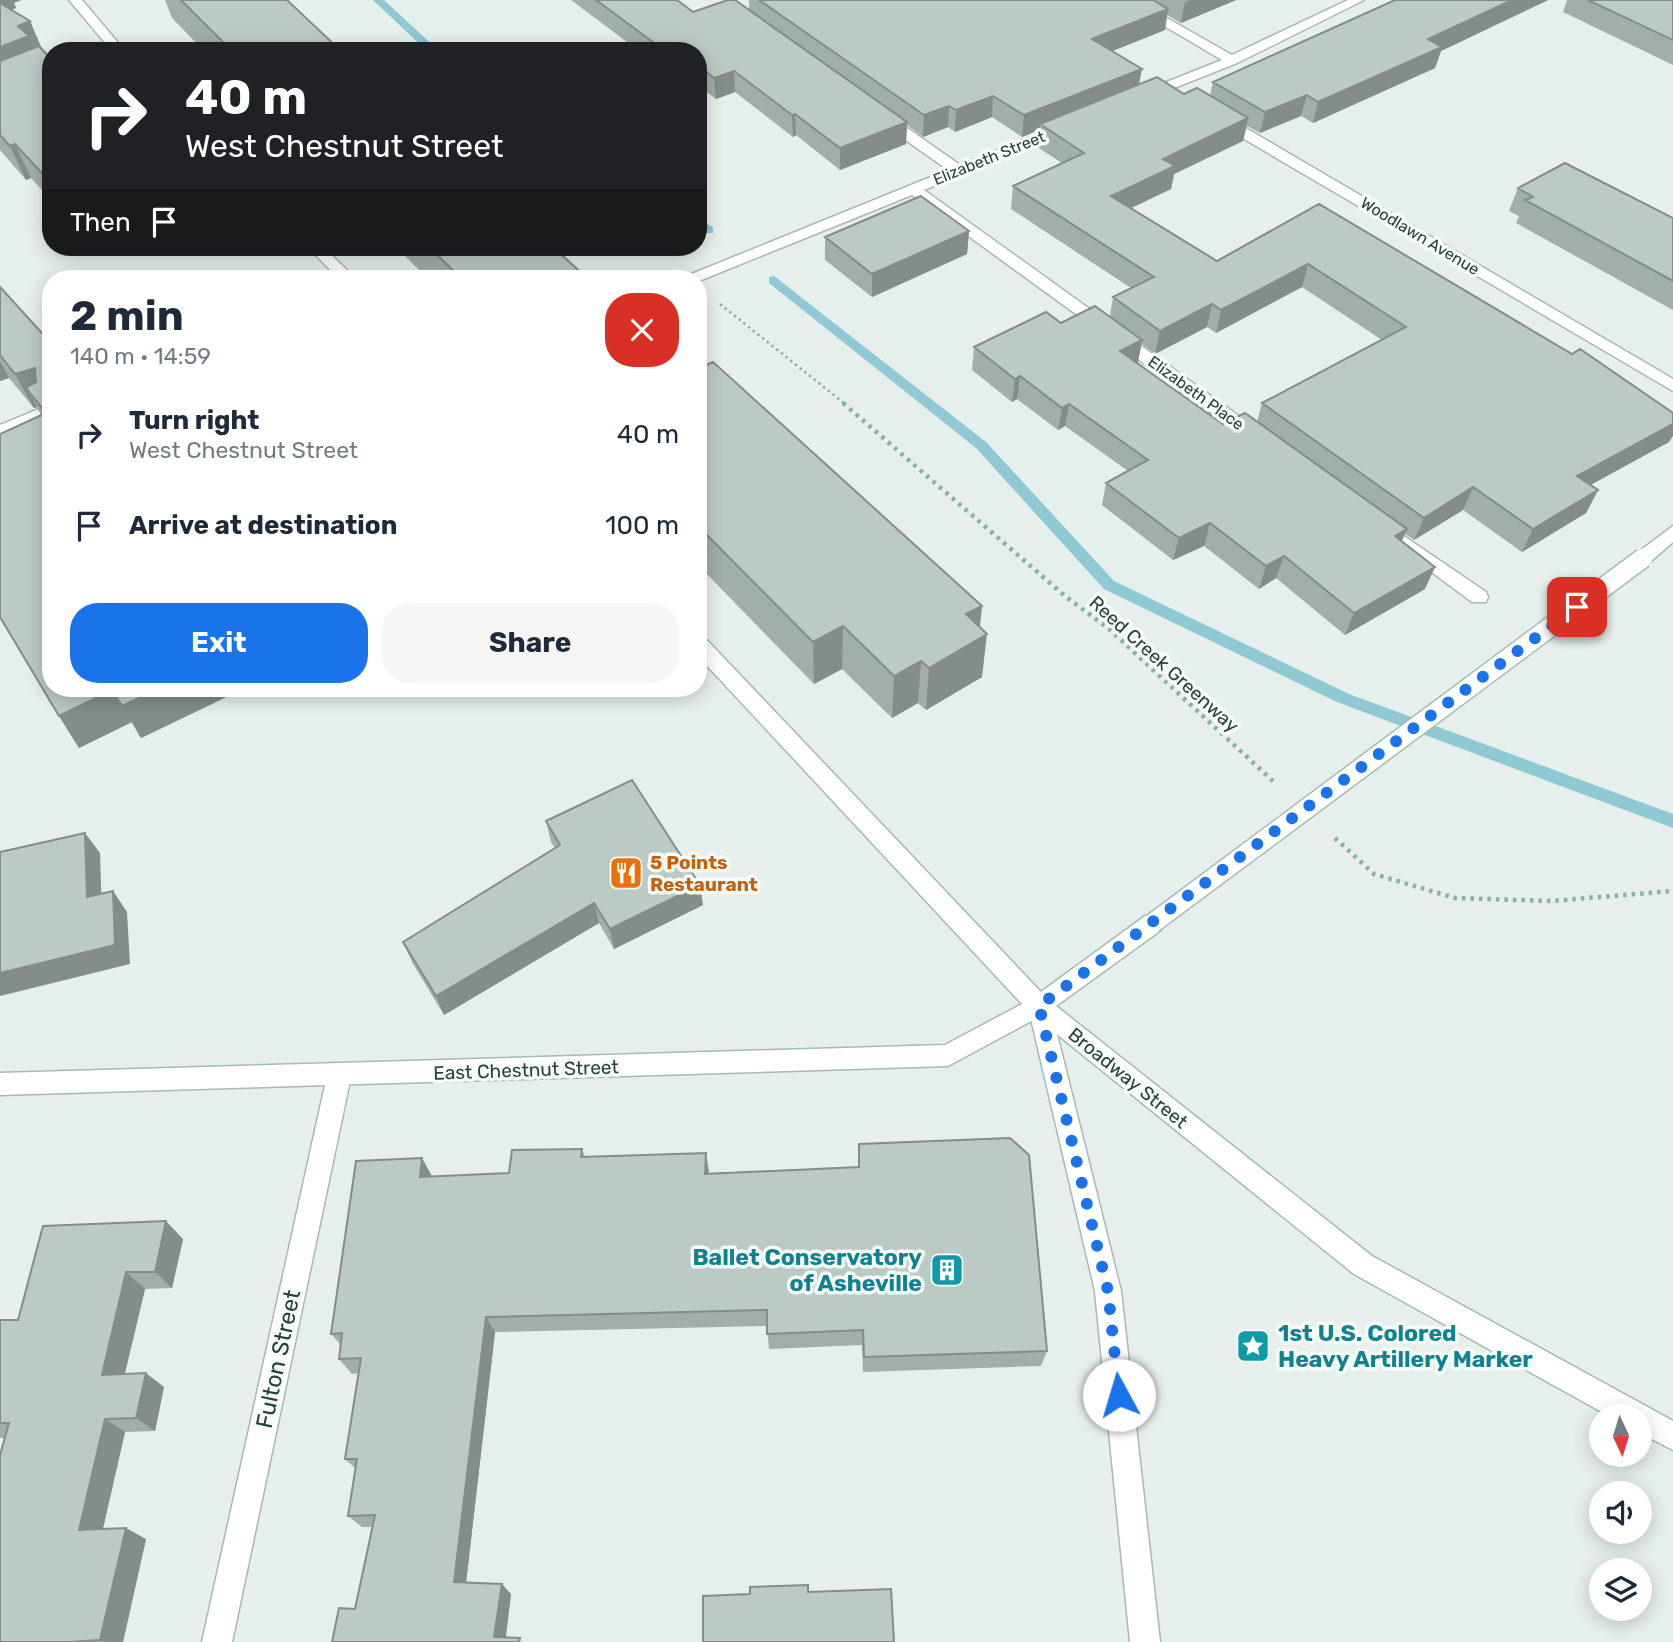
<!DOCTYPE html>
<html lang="en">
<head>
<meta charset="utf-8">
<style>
  :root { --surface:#fff; --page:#f6f6f7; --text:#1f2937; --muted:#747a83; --accent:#1a73e8 }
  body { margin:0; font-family:Rubik,sans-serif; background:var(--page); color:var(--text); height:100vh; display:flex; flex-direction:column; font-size:26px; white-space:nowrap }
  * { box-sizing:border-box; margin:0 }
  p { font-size:23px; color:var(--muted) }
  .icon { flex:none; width:38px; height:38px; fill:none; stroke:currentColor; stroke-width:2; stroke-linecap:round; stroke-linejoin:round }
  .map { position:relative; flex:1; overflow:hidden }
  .drawer { position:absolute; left:42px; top:270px; width:665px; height:427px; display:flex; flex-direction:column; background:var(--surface); border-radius:28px; box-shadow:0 4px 18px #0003 }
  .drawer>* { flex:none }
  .banner { position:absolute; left:42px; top:42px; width:665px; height:214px; border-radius:28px; box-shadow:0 4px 18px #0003; background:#202124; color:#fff; overflow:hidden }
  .needle { width:46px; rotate:176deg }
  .controls { position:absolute; left:1589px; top:1404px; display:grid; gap:14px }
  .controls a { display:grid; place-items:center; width:63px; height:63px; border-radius:50%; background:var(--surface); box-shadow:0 4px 18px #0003; font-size:35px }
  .pin { position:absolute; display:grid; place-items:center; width:60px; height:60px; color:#fff; margin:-30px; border-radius:14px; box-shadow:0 4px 10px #0006 }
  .me { position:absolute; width:77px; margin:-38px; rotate:354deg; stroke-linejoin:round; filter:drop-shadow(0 0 5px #0008) }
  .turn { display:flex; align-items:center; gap:24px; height:147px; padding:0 28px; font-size:32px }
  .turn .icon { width:91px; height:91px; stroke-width:2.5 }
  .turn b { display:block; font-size:49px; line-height:60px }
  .then { display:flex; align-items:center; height:66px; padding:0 28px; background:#0003; gap:14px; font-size:26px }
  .round { display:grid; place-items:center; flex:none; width:74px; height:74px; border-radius:28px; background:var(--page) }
  .overview { display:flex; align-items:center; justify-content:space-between; height:119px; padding:0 28px }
  h1 { font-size:42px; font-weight:700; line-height:52px }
  .cta { display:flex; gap:14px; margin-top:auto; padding:14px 28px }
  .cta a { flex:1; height:80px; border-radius:28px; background:var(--accent); color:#fff; font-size:28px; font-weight:700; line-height:80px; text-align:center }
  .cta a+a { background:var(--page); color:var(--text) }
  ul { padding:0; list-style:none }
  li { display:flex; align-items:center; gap:21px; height:91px; padding:0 28px }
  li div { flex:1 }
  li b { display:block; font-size:26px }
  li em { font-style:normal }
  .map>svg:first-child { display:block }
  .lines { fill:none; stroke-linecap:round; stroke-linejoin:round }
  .stream { fill:#8ec9d4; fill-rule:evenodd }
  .street-casing { stroke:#a8b8b2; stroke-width:3 }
  .secondary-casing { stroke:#a4bbb3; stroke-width:3 }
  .path-far1 { stroke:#86b3a5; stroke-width:2.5; stroke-dasharray:2.5 3.5; stroke-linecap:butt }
  .path { stroke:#86b3a5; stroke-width:4.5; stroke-dasharray:3.5 5; stroke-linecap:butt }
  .street { fill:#fff; fill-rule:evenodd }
  .secondary { fill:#fff; fill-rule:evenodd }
  .secondary-bridge-casing { stroke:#a4bbb3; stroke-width:22; stroke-linecap:butt }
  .secondary-bridge { stroke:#fff; stroke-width:19 }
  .wall { fill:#a1aea9; fill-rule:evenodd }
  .shaded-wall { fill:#838d89 }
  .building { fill:#bbcac4; stroke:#838d89; stroke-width:2 }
  .route { stroke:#1a73e8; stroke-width:12; stroke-dasharray:0 21.6 }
  .labels { text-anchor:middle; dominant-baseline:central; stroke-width:7; stroke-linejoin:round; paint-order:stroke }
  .far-street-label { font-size:16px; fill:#24423a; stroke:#f7fbf9 }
  .street-label { font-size:19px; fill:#24423a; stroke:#f7fbf9 }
  .food-label { font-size:19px; font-weight:bold; fill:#c56008; stroke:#f7fbf9; text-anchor:start }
  .near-culture-label { font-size:23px; font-weight:bold; fill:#0d838f; stroke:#f7fbf9; text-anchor:end }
  .near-street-label { font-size:23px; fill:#24423a; stroke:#f7fbf9 }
</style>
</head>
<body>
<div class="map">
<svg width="1673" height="1642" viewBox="0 0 1673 1642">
  <rect width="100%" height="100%" fill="#e6efeb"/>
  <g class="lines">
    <!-- stream -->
    <path class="stream" d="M373,0H384L439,51H427Z
      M698,219L713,227V233H705L698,229Z
      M774,276L986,442L1114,581L1349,694L1673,814V828L1337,702L1104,589L976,448L769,283V277Z"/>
    <defs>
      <path id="street" d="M1120,0H1135L1232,55L1348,0H1364L1237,63L1144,100L1137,96L1139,93L1222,60Z
        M115,42L122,46L120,49L97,51Z
        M880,116H890L960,165L1060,125H1070V131L924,190L1261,432L1264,436L1261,440H1249L912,195L699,281L698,278H686L689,275L948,170L880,122Z
        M1217,117H1227L1673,379V391L1217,123Z
        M51,404V416L0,438V425Z
        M1389,526L1486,592L1488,597L1486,602H1472L1383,536L1380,532Z
        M1039,996L1047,999L1050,1006L1121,1291L1160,1642H1130L1095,1291L1028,1006L1031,999Z
        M339,1065L347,1068L351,1076L232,1642H202L327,1076L331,1068Z"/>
      <path id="secondary" d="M69,0H82L125,51H112Z
        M308,247H323L355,278H338Z
        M1673,526V542L1649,563H1637L1634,558L1637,553Z
        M698,636L705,638L1041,992L1145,916L1153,914L1161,916L1164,923L1161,930L1056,1006L1372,1256L1673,1421V1450L1640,1433V1416H1609L1354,1274L1037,1018L948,1066L0,1095V1073L945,1045L1022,1004L698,656Z"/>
    </defs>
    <!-- street casing -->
    <use href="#street" class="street-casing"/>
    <!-- secondary casing -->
    <use href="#secondary" class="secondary-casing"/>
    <!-- path-far1 -->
    <path class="path-far1" d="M720,304L845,404"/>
    <!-- path -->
    <path class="path" d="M843,403L1065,596L1109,629L1274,782
      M1335,838L1374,874L1455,898L1551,901L1673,891"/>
    <!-- street -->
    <use href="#street" class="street"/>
    <!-- secondary -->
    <use href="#secondary" class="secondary"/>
    <defs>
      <path id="secondary-bridge" d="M1153,923L1643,558"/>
    </defs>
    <!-- secondary-bridge casing -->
    <use href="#secondary-bridge" class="secondary-bridge-casing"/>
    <!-- secondary-bridge -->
    <use href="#secondary-bridge" class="secondary-bridge"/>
  </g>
  <!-- wall -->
  <path class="wall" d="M0,0H21L14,3L16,8L11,10L30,21L42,50L51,59V200L31,178L26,180L0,150Z
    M165,0H287L341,51H204L172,18Z
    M571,0H677L693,12L749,10V0H1236L1181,23L1167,15L1165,30L1112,51L1139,84L1184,94L1210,96L1213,82L1395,0H1548L1441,51L1435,68L1313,123L1301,116L1260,133L1247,126L1243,141L1174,174L1171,189L1131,208L1217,261L1319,204L1669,442L1590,485L1598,490L1586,513L1522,552L1463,510L1414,540L1405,534L1402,541L1425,589L1345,635L1276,578L1259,589L1204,546L1173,560L1102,505L1106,483L1128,471L1065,426L1058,430L1017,399L1012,402L972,370L974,347L1061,323L1110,316L1113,297L1131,288L1011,209L1013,186L1062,163L1037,147L1039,130L1022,137L992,117L955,132L948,127L923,137L907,125L906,144L840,170L796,135L793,137L735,92L716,99L705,91L698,51H639ZM1302,287L1382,340L1262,403L1257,422L1223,424L1137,363L1142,344L1155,354L1207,327L1216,333Z
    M1567,0H1673V65L1563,12Z
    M1518,188L1673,218V310L1516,223L1519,216L1509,211Z
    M969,231L967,254L872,297L825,260V237Z
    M396,247H553L587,278H427Z
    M0,287L51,343V688H245L141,738L132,722L79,748L59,716L0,617V434L41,415L37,407L34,408L9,378L0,381Z
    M698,367L982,606L980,627L982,677L926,710L918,703L892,718L842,669L814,684L698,565Z
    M546,821L703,905L614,949L599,923L444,1015L412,962L403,942L555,848L551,842Z
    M859,1144L1047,1351L1041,1366L863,1372L862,1345L769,1349L767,1326L495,1332L466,1583L511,1594L506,1637L525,1642L355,1609L373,1527H362L348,1516L356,1469L345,1459L358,1373L352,1374L339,1359L341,1345L331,1334L422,1158L432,1176L509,1173L582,1149L585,1157L709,1173L858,1167Z
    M183,1239L172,1288L145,1289L125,1374L164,1387L155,1431L125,1432L103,1529L146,1539L123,1642H0L5,1438H0V1320H18Z"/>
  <!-- shaded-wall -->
  <path class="shaded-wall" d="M0,0H21L14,3L16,8L0,15Z
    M1190,0H1236L1181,23L1185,2Z
    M1512,0H1548L1441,51L1435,68L1313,123L1318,102L1428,39Z
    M1168,9L1165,30L1090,60L1092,39Z
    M30,21L44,54L0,86V47L18,26Z
    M1142,69L1138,90L1040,124L1039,130L1022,137L1024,115Z
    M704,70L705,91L698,93V72Z
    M734,71L735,92L716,99L714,78Z
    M1307,95L1301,116L1260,133L1265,112Z
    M993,96L992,117L955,132L956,110Z
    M949,106L948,127L923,137L924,115Z
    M795,114L796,135L793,137L792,115Z
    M1248,118L1243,141L1174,174L1171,189L1108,219L1111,196L1163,159Z
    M907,122L906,144L840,170V148Z
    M15,144L31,178L26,180L10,146Z
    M969,231L967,254L872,297V274Z
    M1308,264L1302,287L1216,333L1221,310Z
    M1212,304L1207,327L1155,354L1160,331Z
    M1142,340L1138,363L1116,374L1120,351Z
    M0,361L9,378L0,381Z
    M35,368L51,399L26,388L37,407L34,408L15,374Z
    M1020,376L1017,399L1012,402L1015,379Z
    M1069,404L1065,426L1058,430L1062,408Z
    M1673,424V436L1669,442L1565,499L1577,476Z
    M1473,487L1463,510L1414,540L1424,518Z
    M1598,490L1586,513L1522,552L1533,529Z
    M1210,523L1204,546L1173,560L1179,538Z
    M1407,529L1397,551L1395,536Z
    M1284,556L1276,578L1259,589L1266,566Z
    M1435,567L1425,589L1345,635L1354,613Z
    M982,606L978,639L987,634L982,677L926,710L929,668L966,614Z
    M843,626L842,669L814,684L813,642Z
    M921,661L918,703L892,718L894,676Z
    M161,688H245L141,738L122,706Z
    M112,690L132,722L79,748L59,716Z
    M85,833L100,853L102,917L87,897Z
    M700,885L703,905L614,949L610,929Z
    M113,891L127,912L130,964L0,996V973Z
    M594,903L599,923L444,1015L436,996Z
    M706,1153L709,1172V1192L705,1174Z
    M422,1158L432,1177H420Z
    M166,1221L183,1239L172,1288L155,1272Z
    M126,1272L145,1289L121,1389L102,1375Z
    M486,1317L495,1332L465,1592L454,1582Z
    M146,1373L164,1387L155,1431L136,1418Z
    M105,1419L125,1432L100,1541L79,1530Z
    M126,1528L146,1539L123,1642H105L100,1640Z
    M502,1584L511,1594L505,1642L494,1637Z"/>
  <!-- building -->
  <path class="building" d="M181,0H287L341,51H232Z
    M596,0H677L693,12L728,0H735L907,122L840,148L795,114L792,115L734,71L714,78L704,70L698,72V51H665Z
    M759,0H1153L1168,9L1092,39L1142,69L1024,115L993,96L956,110L949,106L924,115Z
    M1395,0H1512L1428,39L1442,47L1318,102L1307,95L1265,112L1213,82Z
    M1588,0H1673V40Z
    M0,3L30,21L18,26L29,36L0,47Z
    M39,46L51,59V183L15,144L10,146L0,135V61Z
    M1157,77L1184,94L1197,88L1248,118L1163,159L1175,166L1111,196L1217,261L1319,204L1572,354L1580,349L1673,413V424L1577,476L1598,490L1533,529L1473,487L1424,518L1262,403L1406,327L1308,264L1221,310L1212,304L1160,331L1113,297L1154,277L1013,186L1084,153L1040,124Z
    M1565,163L1673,218V281L1525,200L1533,197L1518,188Z
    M921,196L969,231L872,274L825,237Z
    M429,247H553L587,278H461Z
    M0,287L51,343V688H161L122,706L112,690L59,716L0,617V434L46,413L26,388L36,382L35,368L15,374L0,355Z
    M1095,306L1142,340L1120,351L1223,424L1245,413L1407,529L1395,536L1435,567L1354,613L1284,556L1266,566L1210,523L1179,538L1106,483L1148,460L1069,404L1062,408L1020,376L1015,379L974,347L1046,312L1061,323Z
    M713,362L982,606L966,614L987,634L929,668L921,661L894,676L843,626L813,642L698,526V367L699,368Z
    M632,780L700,885L610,929L594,903L436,996L403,942L560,845L546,821Z
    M85,833L87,897L113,891L115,945L0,973V852Z
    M1010,1138L1029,1155L1047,1351L864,1357L863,1330L767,1334V1310L486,1317L454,1582L502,1584L494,1637L520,1638L519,1642H332L339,1608L355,1609L375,1515L348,1516L357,1459H345L361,1358L339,1359L342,1333L331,1334L356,1161L422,1158L420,1177L509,1173L512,1150L582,1149L581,1157L706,1153L705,1174L859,1167V1144Z
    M166,1221L155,1272H126L102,1375L146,1373L136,1418L105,1419L79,1530L126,1528L100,1640L69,1642H0V1455L9,1423H0V1320H18L43,1226Z
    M808,1585V1592L891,1589L894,1642H703V1596L750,1594V1587Z"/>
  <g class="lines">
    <!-- route -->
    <path class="route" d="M1119,1395L1108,1291L1039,1006L1577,607"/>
  </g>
  <!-- icons -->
  <defs>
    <symbol id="restaurant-square" viewBox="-11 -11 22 22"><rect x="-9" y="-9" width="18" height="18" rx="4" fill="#e8710a" stroke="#f7fbf9"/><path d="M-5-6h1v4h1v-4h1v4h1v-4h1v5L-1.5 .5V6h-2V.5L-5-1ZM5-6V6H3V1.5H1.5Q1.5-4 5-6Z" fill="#fff"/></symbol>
    <symbol id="building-square" viewBox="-11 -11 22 22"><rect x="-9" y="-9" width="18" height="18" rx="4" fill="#0f9aa8" stroke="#f7fbf9"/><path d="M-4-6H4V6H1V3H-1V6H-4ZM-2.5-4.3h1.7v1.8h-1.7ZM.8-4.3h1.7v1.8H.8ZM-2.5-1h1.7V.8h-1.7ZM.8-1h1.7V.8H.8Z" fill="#fff"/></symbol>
    <symbol id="sight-square" viewBox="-11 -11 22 22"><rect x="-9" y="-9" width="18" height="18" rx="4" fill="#0f9aa8" stroke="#f7fbf9"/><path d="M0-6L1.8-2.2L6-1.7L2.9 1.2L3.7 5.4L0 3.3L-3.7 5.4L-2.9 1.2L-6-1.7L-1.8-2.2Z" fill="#fff"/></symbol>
  </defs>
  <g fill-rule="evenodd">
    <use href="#restaurant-square" x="607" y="854" width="38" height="38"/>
    <use href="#building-square" x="928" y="1251" width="38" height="38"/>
    <use href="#sight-square" x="1234" y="1327" width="38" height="38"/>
  </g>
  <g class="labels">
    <!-- far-street labels -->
    <g class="far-street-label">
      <text transform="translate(989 158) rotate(-22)">Elizabeth Street</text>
      <text transform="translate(1420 236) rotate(31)">Woodlawn Avenue</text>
      <text transform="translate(1196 393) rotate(36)">Elizabeth Place</text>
    </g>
    <!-- street labels -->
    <g class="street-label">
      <text transform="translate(1164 664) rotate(42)">Reed Creek Greenway</text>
      <text transform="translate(526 1070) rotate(-2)">East Chestnut Street</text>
      <text transform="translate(1128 1078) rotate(39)">Broadway Street</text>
    </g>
    <!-- food labels -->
    <g class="food-label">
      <text x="650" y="862">5 Points<tspan x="650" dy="22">Restaurant</tspan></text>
    </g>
    <!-- near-culture labels -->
    <g class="near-culture-label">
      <text x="922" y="1257">Ballet Conservatory<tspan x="922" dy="26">of Asheville</tspan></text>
      <text x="1278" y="1333" text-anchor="start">1st U.S. Colored<tspan x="1278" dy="26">Heavy Artillery Marker</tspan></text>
    </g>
    <!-- near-street labels -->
    <g class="near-street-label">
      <text transform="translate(278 1359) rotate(-78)">Fulton Street</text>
    </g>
  </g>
</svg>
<div class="controls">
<a><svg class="needle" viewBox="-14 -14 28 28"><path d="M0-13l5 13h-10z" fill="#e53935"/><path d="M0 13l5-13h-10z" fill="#747a83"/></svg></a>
<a><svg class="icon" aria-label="sound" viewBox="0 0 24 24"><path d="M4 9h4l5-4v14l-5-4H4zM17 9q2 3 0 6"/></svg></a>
<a><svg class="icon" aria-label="layers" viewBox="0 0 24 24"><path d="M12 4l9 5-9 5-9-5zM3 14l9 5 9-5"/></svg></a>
</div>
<div class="pin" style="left:1577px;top:607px;background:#d93025"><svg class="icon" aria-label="arrive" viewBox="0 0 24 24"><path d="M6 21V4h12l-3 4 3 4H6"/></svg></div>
<svg class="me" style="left:1119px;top:1395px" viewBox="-20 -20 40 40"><circle r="19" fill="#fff"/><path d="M0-13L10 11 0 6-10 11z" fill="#1a73e8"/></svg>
<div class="banner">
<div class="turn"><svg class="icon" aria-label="right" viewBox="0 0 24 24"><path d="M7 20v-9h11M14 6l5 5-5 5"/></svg><div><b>40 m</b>West Chestnut Street</div></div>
<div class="then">Then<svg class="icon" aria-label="arrive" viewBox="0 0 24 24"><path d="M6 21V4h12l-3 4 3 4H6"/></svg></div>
</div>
<section class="drawer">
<div class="overview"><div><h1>2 min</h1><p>140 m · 14:59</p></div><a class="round" style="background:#d93025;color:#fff"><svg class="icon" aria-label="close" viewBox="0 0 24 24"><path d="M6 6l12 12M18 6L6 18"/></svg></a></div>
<ul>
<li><svg class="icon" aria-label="right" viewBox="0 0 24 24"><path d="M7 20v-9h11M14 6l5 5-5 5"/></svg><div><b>Turn right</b><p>West Chestnut Street</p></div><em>40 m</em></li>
<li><svg class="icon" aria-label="arrive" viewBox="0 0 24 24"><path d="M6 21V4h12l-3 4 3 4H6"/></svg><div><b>Arrive at destination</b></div><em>100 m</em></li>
</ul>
<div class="cta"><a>Exit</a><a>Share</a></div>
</section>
</div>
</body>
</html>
